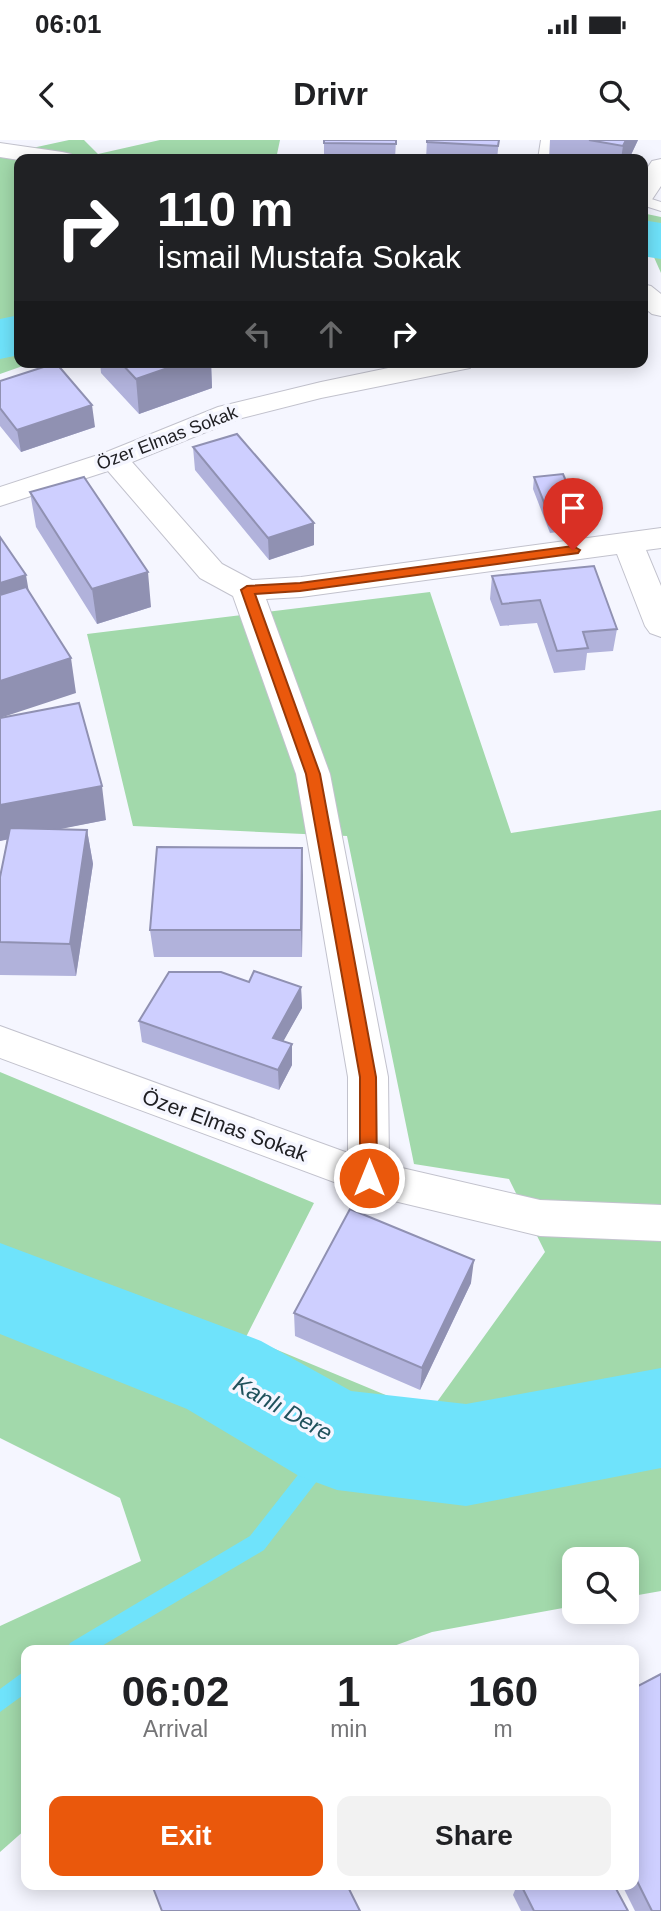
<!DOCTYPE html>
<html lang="en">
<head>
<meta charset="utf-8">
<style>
  :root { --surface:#fff; --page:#f2f2f2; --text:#202124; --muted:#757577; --accent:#ea580c }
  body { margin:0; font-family:Helvetica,sans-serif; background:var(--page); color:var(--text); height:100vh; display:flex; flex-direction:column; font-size:26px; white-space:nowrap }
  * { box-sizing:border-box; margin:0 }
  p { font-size:23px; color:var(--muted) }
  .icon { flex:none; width:38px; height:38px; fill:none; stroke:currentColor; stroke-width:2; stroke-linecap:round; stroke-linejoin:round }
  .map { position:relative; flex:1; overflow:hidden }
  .panel { position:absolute; left:21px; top:1505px; width:618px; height:245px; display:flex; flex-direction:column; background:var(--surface); border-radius:14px; box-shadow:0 4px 18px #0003 }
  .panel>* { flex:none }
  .guide { position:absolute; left:14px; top:14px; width:634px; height:214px; border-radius:14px; box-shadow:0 4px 18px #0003; background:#202124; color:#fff; overflow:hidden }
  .buttons { position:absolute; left:562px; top:1407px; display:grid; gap:14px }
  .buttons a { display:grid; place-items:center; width:77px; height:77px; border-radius:14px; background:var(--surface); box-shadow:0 4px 18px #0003; font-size:35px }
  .pin { position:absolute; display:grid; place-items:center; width:60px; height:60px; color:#fff; margin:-72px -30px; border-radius:50% 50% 50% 0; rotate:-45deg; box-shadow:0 0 7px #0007 }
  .pin .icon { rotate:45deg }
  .me { position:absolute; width:77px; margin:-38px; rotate:0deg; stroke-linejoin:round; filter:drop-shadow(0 0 5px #0008) }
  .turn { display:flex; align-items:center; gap:24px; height:147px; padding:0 28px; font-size:32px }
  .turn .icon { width:91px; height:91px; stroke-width:2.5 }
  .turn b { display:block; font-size:49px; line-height:60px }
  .lanes { display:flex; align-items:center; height:66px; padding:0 28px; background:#0003; justify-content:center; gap:35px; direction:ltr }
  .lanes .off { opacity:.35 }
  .eta { display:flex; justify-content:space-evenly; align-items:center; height:119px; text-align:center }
  .eta b { font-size:42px; font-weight:800; line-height:49px }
  .cta { display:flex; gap:14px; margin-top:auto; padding:14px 28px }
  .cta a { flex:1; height:80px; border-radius:14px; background:var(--accent); color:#fff; font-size:28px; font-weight:800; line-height:80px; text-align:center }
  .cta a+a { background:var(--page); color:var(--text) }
  .status { display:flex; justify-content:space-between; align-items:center; height:49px; padding:0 35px; background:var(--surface); direction:ltr }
  .status svg { height:19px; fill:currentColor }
  header { display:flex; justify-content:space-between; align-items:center; height:91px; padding:0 28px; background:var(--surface); font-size:32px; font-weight:800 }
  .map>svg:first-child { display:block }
  .green { fill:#a2d9ab }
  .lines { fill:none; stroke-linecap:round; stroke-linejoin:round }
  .stream { fill:#6fe3fb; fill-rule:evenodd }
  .river { fill:#6fe3fb; fill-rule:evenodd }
  .service-casing { stroke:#c2c2cd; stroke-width:2 }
  .minor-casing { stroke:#c2c2cd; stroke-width:2 }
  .service { fill:#fff; fill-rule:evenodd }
  .minor { fill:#fff; fill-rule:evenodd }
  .wall { fill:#b1b2db }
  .shaded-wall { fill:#9091b2 }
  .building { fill:#cecfff; stroke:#9091b2; stroke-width:2 }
  .route { fill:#ea580c; stroke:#983908; stroke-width:2 }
  .labels { text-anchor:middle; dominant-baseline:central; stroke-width:7; stroke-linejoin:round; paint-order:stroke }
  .far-street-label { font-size:18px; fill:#202024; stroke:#f5f6ff }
  .street-label { font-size:21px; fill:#202024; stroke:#f5f6ff }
  .water-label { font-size:23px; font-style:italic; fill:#20525c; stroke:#f5f6ff }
</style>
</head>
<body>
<div class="status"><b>06:01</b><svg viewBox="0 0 49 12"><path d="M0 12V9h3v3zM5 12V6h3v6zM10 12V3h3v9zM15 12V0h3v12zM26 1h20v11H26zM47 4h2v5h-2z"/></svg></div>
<header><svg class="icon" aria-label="back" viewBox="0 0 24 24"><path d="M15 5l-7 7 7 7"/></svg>Drivr<svg class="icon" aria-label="search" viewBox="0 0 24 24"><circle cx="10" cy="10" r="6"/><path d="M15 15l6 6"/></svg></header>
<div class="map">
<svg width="661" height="1771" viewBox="0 0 661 1771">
  <rect width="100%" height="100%" fill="#f5f6ff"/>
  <!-- green -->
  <path class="green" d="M69,0H84L98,14L160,0H280L276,19H19V222H34L0,234V15Z
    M642,73L661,77V133L649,106L642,107Z
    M430,452L511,693L661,670V1451L627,1457L626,1419H574V1466L432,1492L383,1510H26V1689L0,1712V1486L141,1421L120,1358L0,1298V932L314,1063L246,1197L429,1273L545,1112L509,1039L414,1024L347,696L133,686L87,494Z"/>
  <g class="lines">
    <!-- stream -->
    <path class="stream" d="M337,1291L344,1294L346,1300L344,1306L264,1410L95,1510H67L70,1503L250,1396L330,1294Z
      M26,1530V1553L0,1572V1549Z"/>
    <!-- river -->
    <path class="river" d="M642,80L661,83V119L642,116Z
      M19,175V215L0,219V179Z
      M0,1103L261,1201L351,1251L466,1264L661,1228V1328L466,1366L337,1350L299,1336L187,1269L0,1194Z"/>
    <defs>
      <path id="service" d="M541,0H555L551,19H538Z
        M642,56L661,62V71L642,65Z"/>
      <path id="minor" d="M0,3L62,12L71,14L74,19L19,20L0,17Z
        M661,19V46L651,61L642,63V36L652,21Z
        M642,144L651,146L661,154V176L652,174L642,166Z
        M417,222H474L470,228L460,230L321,258L238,279L132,322L222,424L252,440L301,437L661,388V408L646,410L661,446V497L650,493L645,486L617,414L301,457L266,459L330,634L388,937L389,1025L540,1060L661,1065V1101L540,1096L369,1055L0,918V886L348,1013V937L296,634L233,456L200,438L108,331L0,366V347L104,313L218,267L321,242Z"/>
    </defs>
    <!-- service casing -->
    <use href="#service" class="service-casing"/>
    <!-- minor casing -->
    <use href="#minor" class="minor-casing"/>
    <!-- service -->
    <use href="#service" class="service"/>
    <!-- minor -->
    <use href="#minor" class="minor"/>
  </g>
  <!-- wall -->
  <path class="wall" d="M324,0H396L395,19H324Z
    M427,0H499L497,19H426Z
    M550,0H638L629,19H549Z
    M100,222H211L212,248L139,274L101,233Z
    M0,241L95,287L21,312L0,286Z
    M193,307L314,405L269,420L195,330Z
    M534,337L581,377L580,389L550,393L533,349Z
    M30,352L151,467L97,484L36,387Z
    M492,436L617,489L613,511L587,513L585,530L554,533L537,483L500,486L490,459Z
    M0,578L106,680L58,689L87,690L93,724L76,836L0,835V737L7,699L0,701Z
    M303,735L302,817H154L150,790Z
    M249,842L301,847L302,868L283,901L292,925L279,950L142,902L139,881Z
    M471,1143L420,1250L295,1196L294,1173Z
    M634,1548L661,1771H635L622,1745H634Z
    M517,1745H614L628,1771H521L513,1755Z"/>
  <!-- shaded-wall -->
  <path class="shaded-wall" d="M626,0H638L629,19H621L623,6Z
    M185,222H211L212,248L139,274L136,239Z
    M92,265L95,287L21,312L17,290Z
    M314,383V405L269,420L268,398Z
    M148,432L151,467L97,484L92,449Z
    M26,435L32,470L0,480V443Z
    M71,518L76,553L0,578V541Z
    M102,646L106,680L0,701V665Z
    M87,690L93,724L76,836L70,804Z
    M302,708L303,735L302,817L301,790Z
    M301,847L302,868L274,918L273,898Z
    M292,904V925L279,950L278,930Z
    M474,1120L471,1143L420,1250L422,1228Z"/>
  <!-- building -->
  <path class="building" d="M324,0H396V4L324,3Z
    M427,0H499L498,6L427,2Z
    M589,0H626L623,6Z
    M120,222H185L136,239Z
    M56,223L92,265L17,290L0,268V241Z
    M237,294L314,383L268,398L193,307Z
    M563,334L581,377L551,380L534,337Z
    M84,337L148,432L92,449L30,352Z
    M0,397L26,435L0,443Z
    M594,426L617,489L583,492L588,508L557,511L540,460L502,464L492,436Z
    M26,447L71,518L0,541V455Z
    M79,563L102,646L0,665V578Z
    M10,688L87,690L70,804L0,802V737Z
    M157,707L302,708L301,790H150Z
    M254,831L301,847L273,898L292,904L278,930L139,881L169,832H221L249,842Z
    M350,1069L474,1120L422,1228L294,1173Z
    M661,1534V1771H652L634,1735V1548Z
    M152,1745H347L360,1771H162Z
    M521,1745H614L628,1771H534Z"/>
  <!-- route -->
  <path class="route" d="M573,406L580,410L578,413L300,451L255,454L320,634L376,937L377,1038L375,1043L369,1045L363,1043L360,1038V937L306,634L241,450L247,446L300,443Z"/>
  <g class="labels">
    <!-- far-street labels -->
    <g class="far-street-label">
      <text transform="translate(167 298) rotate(-21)">Özer Elmas Sokak</text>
    </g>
    <!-- street labels -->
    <g class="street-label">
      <text transform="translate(225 985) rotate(20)">Özer Elmas Sokak</text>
    </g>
    <!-- water labels -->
    <g class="water-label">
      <text transform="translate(283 1268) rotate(29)">Kanlı Dere</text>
    </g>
  </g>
</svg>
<div class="buttons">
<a><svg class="icon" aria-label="search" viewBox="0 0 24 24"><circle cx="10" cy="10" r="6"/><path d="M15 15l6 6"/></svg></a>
</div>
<div class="pin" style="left:573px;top:410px;background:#d93025"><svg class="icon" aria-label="arrive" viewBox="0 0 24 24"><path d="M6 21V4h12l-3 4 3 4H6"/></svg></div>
<svg class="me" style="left:369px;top:1038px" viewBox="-20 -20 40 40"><circle r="17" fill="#ea580c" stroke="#fff" stroke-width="3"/><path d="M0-11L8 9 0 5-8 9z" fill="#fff"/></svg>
<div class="guide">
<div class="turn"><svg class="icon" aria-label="right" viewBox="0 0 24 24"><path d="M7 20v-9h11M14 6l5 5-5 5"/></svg><div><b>110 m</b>İsmail Mustafa Sokak</div></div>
<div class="lanes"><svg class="icon off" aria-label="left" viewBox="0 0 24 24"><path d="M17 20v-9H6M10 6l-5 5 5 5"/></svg><svg class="icon off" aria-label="ahead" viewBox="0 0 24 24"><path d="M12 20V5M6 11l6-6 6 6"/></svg><svg class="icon" aria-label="right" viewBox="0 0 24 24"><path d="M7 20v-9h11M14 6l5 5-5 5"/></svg></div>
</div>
<section class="panel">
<div class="eta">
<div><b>06:02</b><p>Arrival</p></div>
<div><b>1</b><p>min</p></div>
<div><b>160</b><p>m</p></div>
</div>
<div class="cta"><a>Exit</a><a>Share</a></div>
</section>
</div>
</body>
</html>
